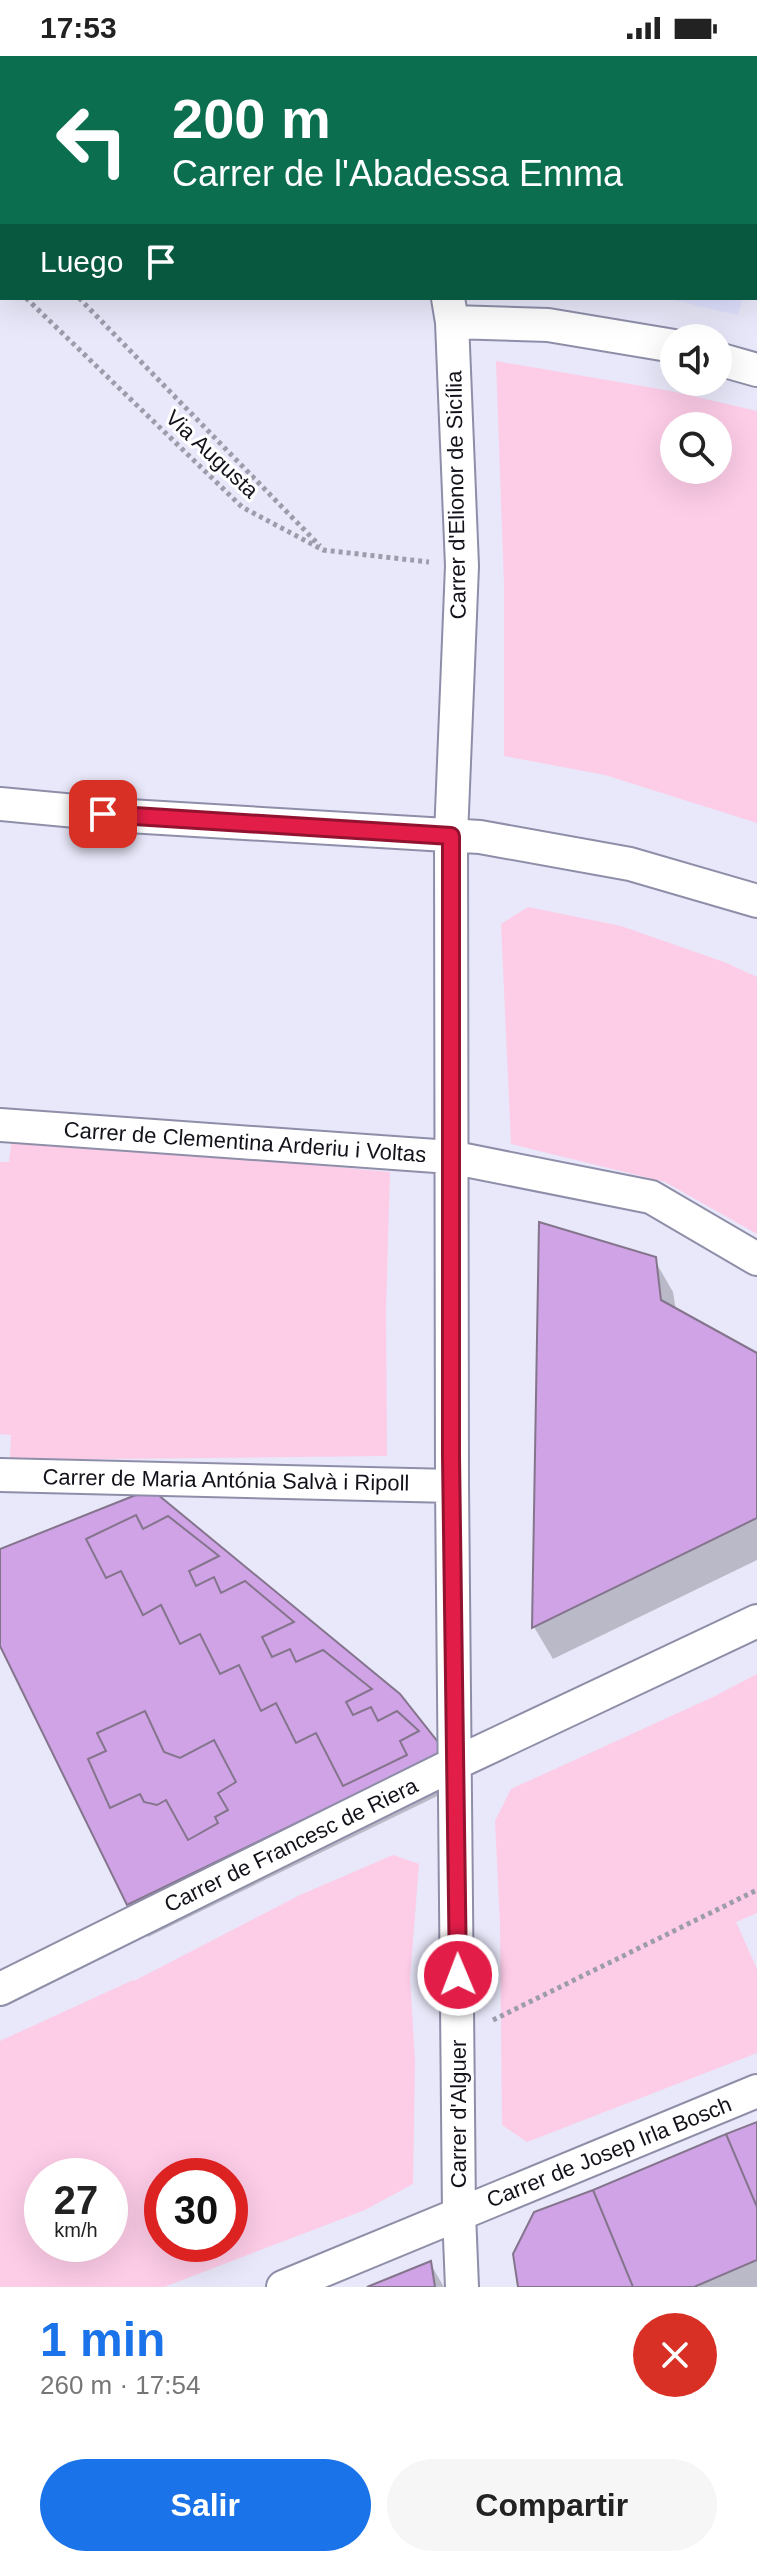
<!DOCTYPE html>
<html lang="es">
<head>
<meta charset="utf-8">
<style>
  :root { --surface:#fff; --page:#f6f6f6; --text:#222; --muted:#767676; --accent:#1a73e8 }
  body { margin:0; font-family:Helvetica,sans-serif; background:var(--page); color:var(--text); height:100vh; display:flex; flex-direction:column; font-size:30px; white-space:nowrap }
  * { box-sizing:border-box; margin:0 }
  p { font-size:26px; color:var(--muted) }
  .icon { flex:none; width:44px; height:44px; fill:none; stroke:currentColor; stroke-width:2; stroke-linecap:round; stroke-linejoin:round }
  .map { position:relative; height:2231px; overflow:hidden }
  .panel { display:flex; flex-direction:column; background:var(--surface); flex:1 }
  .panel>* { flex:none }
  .banner { position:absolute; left:0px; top:0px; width:758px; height:244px; box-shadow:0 8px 32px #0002; background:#0b6e4f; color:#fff; overflow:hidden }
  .buttons { position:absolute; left:660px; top:268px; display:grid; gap:16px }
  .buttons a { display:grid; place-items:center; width:72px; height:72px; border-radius:50%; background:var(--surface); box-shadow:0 8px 32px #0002; font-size:40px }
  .speed { position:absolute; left:24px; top:2102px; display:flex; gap:16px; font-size:40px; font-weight:700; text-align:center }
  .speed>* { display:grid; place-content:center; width:104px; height:104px; border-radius:50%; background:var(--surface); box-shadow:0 8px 32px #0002; line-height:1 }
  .speed small { font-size:20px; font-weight:400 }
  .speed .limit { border:12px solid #d22; background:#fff; color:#111 }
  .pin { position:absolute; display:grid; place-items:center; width:68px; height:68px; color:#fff; margin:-34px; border-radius:16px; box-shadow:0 4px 12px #0006 }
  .me { position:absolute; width:88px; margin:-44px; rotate:359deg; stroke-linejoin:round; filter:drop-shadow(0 0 6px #0008) }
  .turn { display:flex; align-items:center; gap:28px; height:168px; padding:0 40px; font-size:36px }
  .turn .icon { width:104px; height:104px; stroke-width:2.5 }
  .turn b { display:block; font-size:56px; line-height:68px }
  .then { display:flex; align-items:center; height:76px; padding:0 40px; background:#0003; gap:16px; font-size:30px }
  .round { display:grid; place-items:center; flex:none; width:84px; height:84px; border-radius:42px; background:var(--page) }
  .overview { display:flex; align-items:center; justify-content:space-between; height:136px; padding:0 40px }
  h1 { font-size:48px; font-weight:700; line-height:60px; color:var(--accent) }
  .primary-button { display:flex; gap:16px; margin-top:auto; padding:16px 40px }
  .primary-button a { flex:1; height:92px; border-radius:48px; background:var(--accent); color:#fff; font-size:32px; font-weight:700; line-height:92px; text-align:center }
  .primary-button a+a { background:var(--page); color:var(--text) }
  .status { display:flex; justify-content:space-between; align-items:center; height:56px; padding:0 40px; background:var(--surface); direction:ltr }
  .status svg { height:22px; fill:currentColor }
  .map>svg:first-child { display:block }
  .built { fill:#dfe0fd }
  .green { fill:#fdcce7; fill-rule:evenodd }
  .shadow { fill:#0003 }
  .building { fill:#cfa3e6; stroke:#84758c; stroke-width:2 }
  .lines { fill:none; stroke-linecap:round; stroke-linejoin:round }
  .lane-casing { stroke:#8e8ea9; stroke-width:20 }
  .street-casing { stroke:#8e8ea9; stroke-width:36 }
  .path { stroke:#9c9cab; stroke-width:5; stroke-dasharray:4 4; stroke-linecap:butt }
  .lane { stroke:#fff; stroke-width:16 }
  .street { stroke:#fff; stroke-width:32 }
  .route-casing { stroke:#92132f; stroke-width:20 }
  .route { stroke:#e11d48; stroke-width:14 }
  .labels { text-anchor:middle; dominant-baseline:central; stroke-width:6; stroke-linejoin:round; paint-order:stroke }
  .street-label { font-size:22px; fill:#12121b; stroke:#fff }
</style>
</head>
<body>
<div class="status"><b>17:53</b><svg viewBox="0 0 49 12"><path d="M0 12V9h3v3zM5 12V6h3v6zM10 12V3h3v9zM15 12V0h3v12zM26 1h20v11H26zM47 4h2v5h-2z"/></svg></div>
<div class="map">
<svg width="757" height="2231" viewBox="0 0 757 2231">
  <rect width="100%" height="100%" fill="#e8e8fa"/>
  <!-- built -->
  <path class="built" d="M463,0H757V243L755,242L756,2H463Z
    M664,242H743L738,259Z"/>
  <!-- green -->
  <path class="green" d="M496,305L671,335L757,355V767L605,719L504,700V528ZM674,370H718V414H674Z
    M528,851L621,870L724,906L757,921V1178L665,1126L511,1088L501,868Z
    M12,1081L390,1116L386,1255L387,1400L10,1404L11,1379L0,1378V1106H9Z
    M757,1618V1857L736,1866L757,1913V1997L527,2086L502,2069L500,1869L495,1765L511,1733L713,1641Z
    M393,1799L419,1808L410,1922L415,2004L413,2128L365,2154L164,2231H0V1985L133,1924L134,1925L300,1839ZM42,2120H110V2188H42ZM162,2120H230V2188H162Z"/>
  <!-- shadow -->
  <path class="shadow" d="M541,1168L654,1203L673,1236L676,1255L757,1299V1504L553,1603L534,1571Z
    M0,1496L462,1728L148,1881L129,1848L0,1586Z
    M757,2068V2231H520Z
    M430,2207L444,2231H372Z"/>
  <!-- building -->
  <path class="building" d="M539,1166L656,1201L661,1244L757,1297V1462L532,1572Z
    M151,1433L400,1638L445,1695L127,1849L0,1590V1493Z
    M136,1459L143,1473L168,1460L219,1500L189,1515L196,1530L214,1521L221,1537L245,1525L294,1566L262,1581L272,1601L290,1593L296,1606L323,1594L372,1633L346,1646L353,1659L371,1651L378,1665L397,1655L419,1675L400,1685L407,1699L343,1730L316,1677L296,1687L276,1647L261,1655L239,1609L220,1618L200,1578L180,1588L161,1549L143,1559L121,1515L106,1522L86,1483Z
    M145,1655L164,1696L180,1702L214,1684L236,1726L218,1737L228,1754L215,1761L218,1767L188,1784L166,1744L157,1749L144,1746L140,1738L110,1752L88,1703L106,1695L97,1677Z
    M757,2066V2151L726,2078Z
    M726,2078L757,2151V2204L694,2231H633L593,2134Z
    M593,2134L633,2231H518L513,2198L534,2156Z
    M431,2205L435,2231H367Z"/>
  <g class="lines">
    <defs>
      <path id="lane" d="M747,0V2"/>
      <path id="street" d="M405,0V2
        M448,242L452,266L462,510L451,780L452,1430L459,2158L462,2231
        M452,266L548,269L674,290
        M718,303L757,314
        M0,748L129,760L480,781L630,808L757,845
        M0,1069L450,1101L651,1141L757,1203
        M0,1419L452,1430
        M0,1933L456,1707L757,1565
        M283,2231L757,2035"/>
    </defs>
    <!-- lane casing -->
    <use href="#lane" class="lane-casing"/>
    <!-- street casing -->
    <use href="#street" class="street-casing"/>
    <!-- path -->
    <path class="path" d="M233,0L235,2
      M0,216L2,218
      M26,242L242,451L323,494L429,506
      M79,242L320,490
      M493,1964L757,1834"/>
    <!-- lane -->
    <use href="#lane" class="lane"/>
    <!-- street -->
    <use href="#street" class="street"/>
  </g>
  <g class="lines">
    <defs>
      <path id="route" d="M103,758L451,780V1400L458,1919"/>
    </defs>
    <!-- route casing -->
    <use href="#route" class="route-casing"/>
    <!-- route -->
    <use href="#route" class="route"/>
  </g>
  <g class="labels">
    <!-- street labels -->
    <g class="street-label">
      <text transform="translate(212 398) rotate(43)">Via Augusta</text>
      <text transform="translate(456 439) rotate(-91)">Carrer d'Elionor de Sicília</text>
      <text transform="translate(245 1086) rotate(4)">Carrer de Clementina Arderiu i Voltas</text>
      <text transform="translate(226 1424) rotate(1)">Carrer de Maria Antónia Salvà i Ripoll</text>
      <text transform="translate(291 1789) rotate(-26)">Carrer de Francesc de Riera</text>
      <text transform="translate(458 2058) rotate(-90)">Carrer d'Alguer</text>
      <text transform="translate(609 2096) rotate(-22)">Carrer de Josep Irla Bosch</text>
    </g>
  </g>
</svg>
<div class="buttons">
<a><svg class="icon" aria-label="sound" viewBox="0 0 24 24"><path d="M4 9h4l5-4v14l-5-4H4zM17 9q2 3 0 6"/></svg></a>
<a><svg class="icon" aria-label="search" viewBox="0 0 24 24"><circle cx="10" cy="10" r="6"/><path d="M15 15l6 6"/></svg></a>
</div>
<div class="speed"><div>27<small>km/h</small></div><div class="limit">30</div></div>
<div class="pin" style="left:103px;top:758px;background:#d93025"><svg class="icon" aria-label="arrive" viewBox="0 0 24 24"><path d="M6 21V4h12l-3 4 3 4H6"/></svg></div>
<svg class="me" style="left:458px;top:1919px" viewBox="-20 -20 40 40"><circle r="17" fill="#e11d48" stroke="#fff" stroke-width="3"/><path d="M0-11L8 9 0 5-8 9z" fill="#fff"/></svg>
<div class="banner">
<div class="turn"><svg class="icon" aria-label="left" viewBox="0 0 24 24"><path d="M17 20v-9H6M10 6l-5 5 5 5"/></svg><div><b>200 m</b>Carrer de l'Abadessa Emma</div></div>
<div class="then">Luego<svg class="icon" aria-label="arrive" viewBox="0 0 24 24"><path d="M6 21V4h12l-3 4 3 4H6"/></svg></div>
</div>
</div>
<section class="panel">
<div class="overview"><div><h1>1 min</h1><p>260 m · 17:54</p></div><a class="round" style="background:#d93025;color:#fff"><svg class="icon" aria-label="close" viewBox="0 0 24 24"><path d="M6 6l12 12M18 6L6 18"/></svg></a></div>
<div class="primary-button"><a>Salir</a><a>Compartir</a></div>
</section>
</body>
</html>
